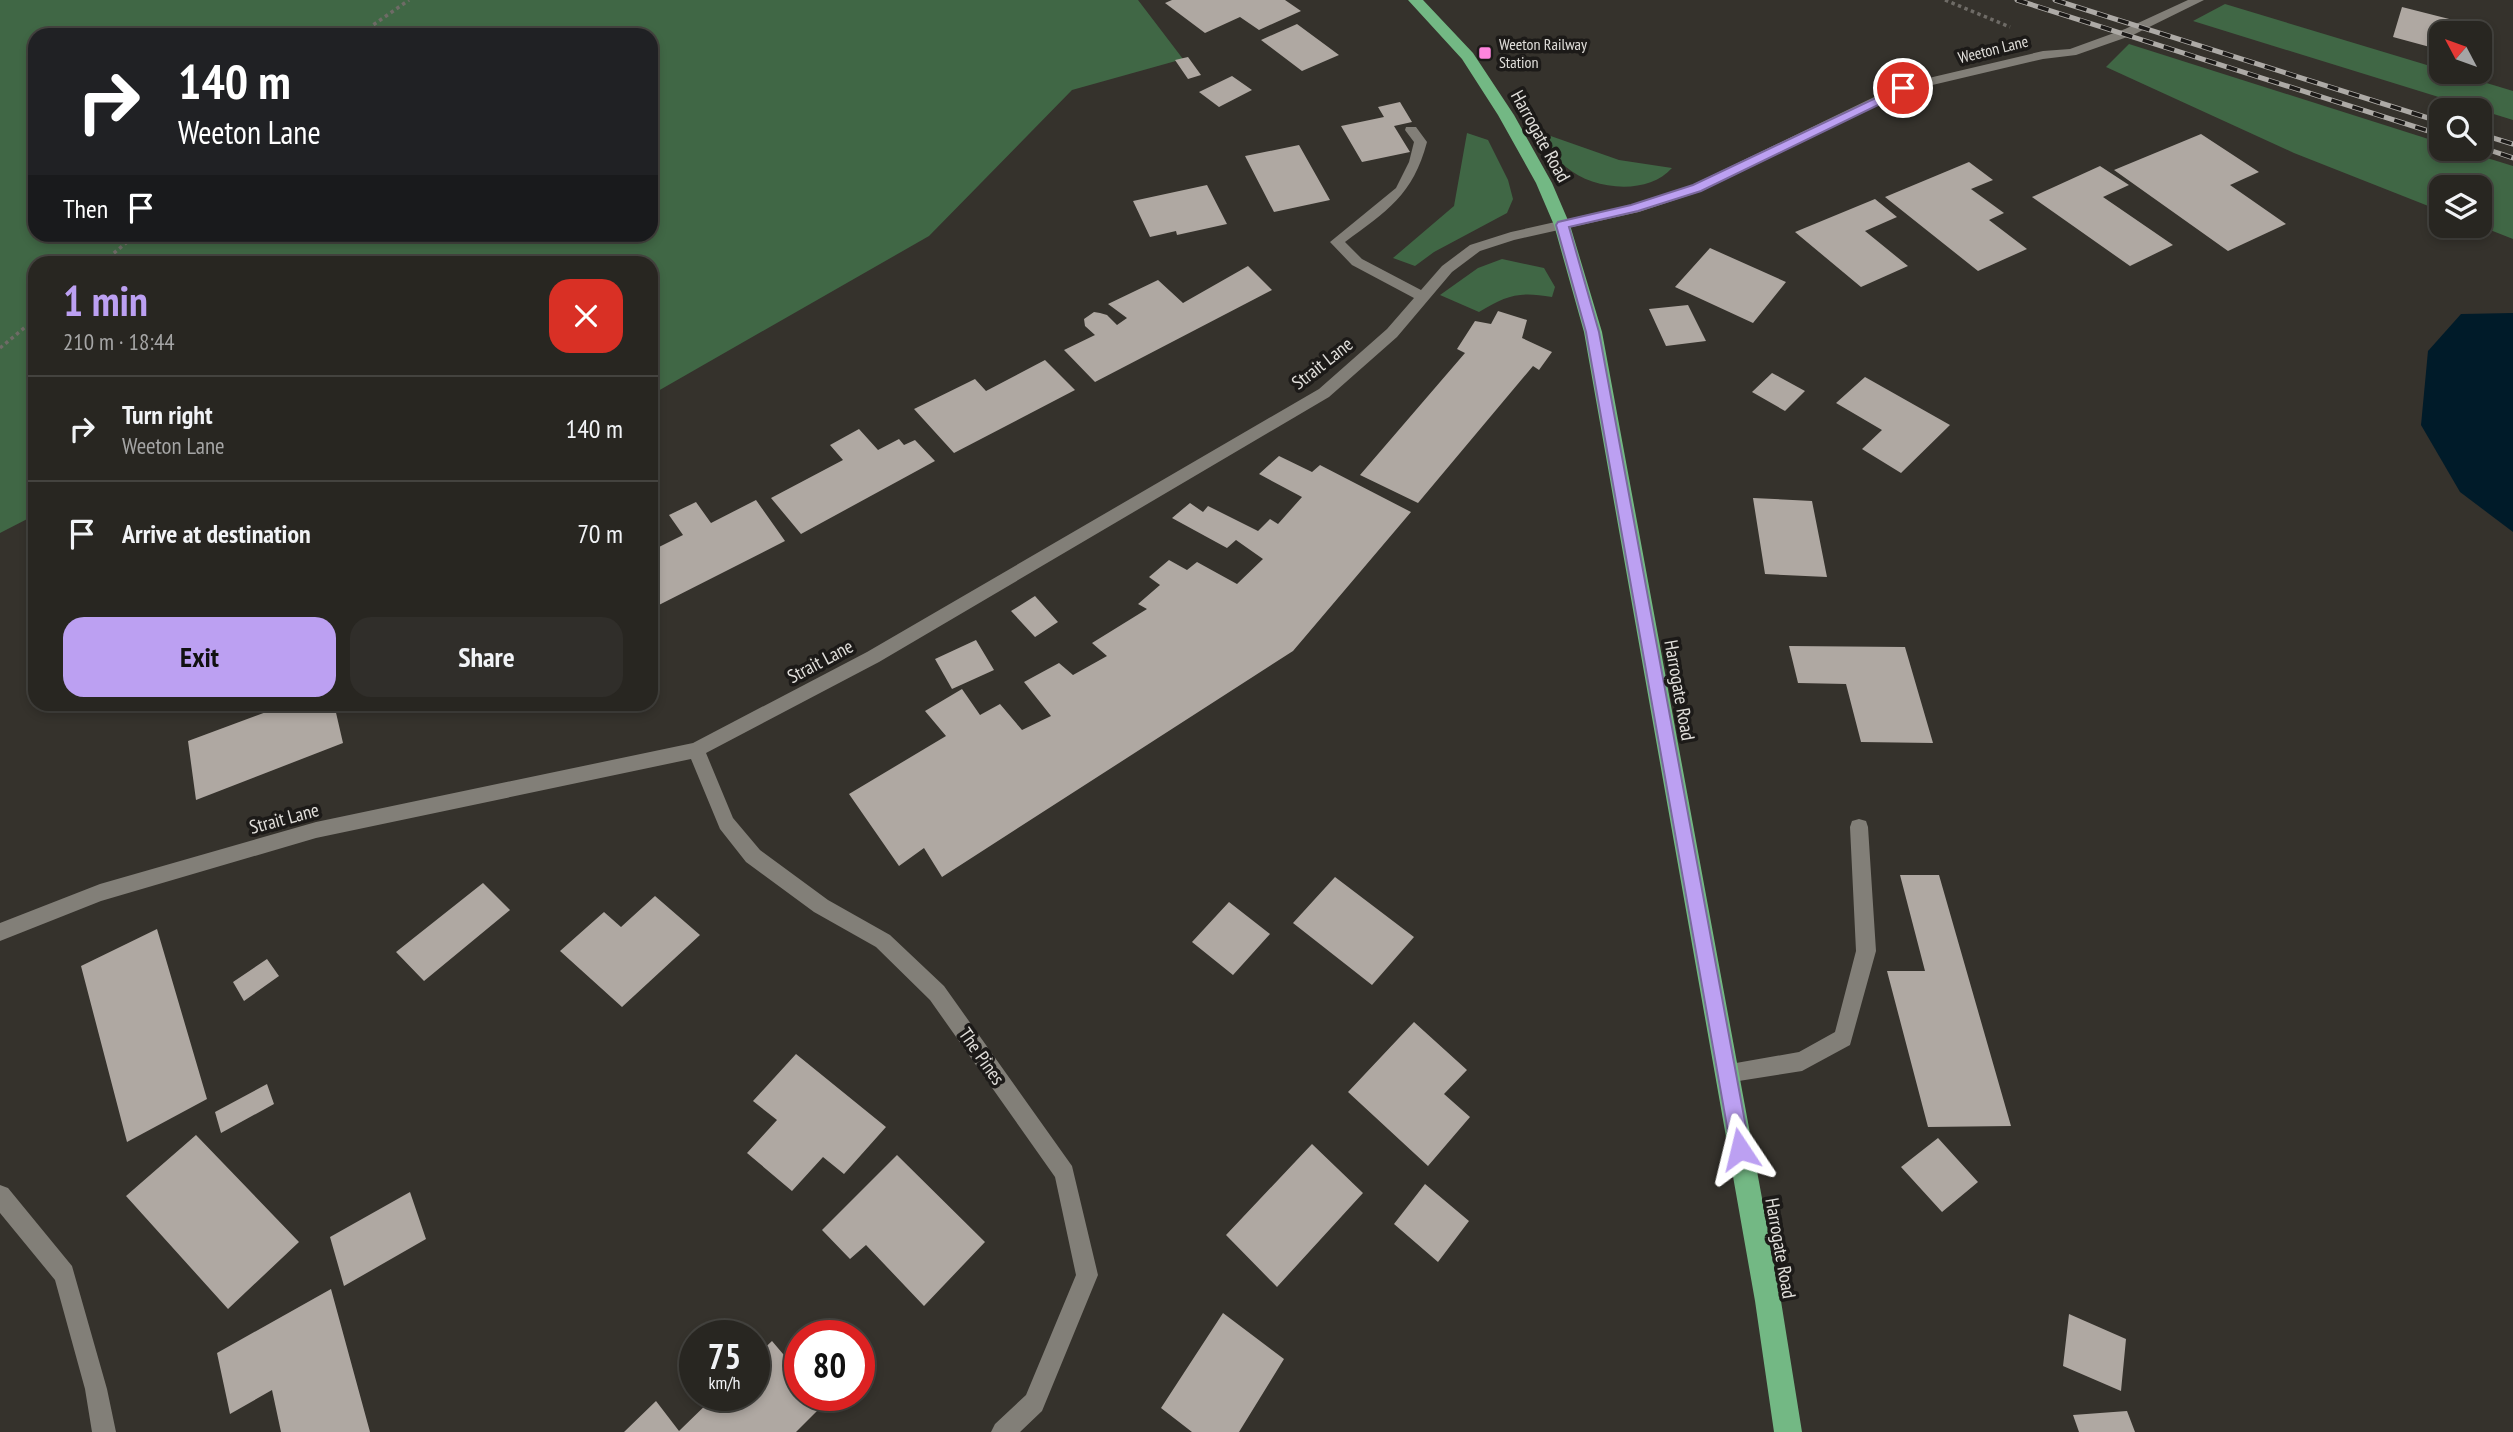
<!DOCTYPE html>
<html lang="en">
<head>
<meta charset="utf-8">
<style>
  :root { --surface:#282621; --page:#302e2a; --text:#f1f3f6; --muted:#a5a5a5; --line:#44433f; --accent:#bca0f2 }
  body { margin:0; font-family:"PT Sans Narrow",sans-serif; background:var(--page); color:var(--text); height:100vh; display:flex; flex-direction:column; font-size:26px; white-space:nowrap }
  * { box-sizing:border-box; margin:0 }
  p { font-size:23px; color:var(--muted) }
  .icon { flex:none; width:38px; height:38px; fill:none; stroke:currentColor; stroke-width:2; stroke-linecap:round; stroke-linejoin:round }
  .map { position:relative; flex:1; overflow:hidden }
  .panel { position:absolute; left:28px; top:256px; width:630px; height:455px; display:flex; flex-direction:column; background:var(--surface); border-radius:21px; box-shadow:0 4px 10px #0003,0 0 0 2px var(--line) }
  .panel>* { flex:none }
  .hud { position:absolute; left:28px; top:28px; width:630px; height:214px; border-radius:21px; box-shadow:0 4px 10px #0003,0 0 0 2px var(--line); background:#202124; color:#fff; overflow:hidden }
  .needle { width:46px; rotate:311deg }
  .buttons { position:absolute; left:2429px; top:21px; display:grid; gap:14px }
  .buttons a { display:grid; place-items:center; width:63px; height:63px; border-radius:14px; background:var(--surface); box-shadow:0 4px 10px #0003,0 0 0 2px var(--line); font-size:35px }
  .speed { position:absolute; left:679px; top:1320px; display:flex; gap:14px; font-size:35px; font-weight:700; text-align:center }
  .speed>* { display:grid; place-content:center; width:91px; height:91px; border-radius:50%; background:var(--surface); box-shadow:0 4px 10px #0003,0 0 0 2px var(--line); line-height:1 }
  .speed small { font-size:18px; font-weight:400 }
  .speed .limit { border:10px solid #d22; background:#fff; color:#111 }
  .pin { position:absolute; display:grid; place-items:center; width:60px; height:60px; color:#fff; margin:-30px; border:4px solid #fff; border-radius:50%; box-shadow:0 2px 7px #0007 }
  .me { position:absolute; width:77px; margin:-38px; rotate:350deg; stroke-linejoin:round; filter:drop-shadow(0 0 5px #0008) }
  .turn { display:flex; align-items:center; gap:24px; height:147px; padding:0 35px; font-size:32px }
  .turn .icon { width:91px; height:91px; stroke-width:2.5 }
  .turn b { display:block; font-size:49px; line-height:60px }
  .then { display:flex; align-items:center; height:66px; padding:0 35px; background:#0003; gap:14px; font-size:26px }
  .round { display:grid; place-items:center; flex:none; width:74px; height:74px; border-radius:21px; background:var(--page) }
  .overview { display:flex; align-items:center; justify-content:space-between; height:119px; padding:0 35px }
  h1 { font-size:42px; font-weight:700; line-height:52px; color:var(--accent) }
  .action { display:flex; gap:14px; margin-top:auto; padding:14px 35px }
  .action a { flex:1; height:80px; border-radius:21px; background:var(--accent); color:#111; font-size:28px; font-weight:700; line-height:80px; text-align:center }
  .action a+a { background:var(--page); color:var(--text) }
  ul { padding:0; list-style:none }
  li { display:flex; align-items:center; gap:21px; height:105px; padding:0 35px; border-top:2px solid var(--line) }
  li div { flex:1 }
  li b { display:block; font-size:26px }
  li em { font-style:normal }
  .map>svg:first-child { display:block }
  .green { fill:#406745; fill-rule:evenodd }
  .water { fill:#001b29 }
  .building { fill:#afa8a2 }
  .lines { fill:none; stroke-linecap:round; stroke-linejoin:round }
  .path { stroke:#6e6b66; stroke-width:3.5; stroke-dasharray:3.5 3.5; stroke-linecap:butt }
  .minor { fill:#827f78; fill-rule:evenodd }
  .highway { fill:#73b884; fill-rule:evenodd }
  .rail-casing { stroke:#adaaa6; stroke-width:5 }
  .rail { stroke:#1c1a18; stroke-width:3.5; stroke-dasharray:11; stroke-linecap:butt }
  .route { fill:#bca0f2; stroke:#7a689d; stroke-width:2 }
  .poi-dot { fill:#ff85de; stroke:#1c1a18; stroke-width:2.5 }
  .labels { text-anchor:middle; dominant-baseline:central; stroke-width:7; stroke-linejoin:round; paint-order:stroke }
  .far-poi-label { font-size:16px; fill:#e1dfdb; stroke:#1c1a18; text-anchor:start }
  .far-street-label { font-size:16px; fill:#e1dfdb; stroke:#1c1a18 }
  .street-label { font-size:19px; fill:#e1dfdb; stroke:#1c1a18 }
</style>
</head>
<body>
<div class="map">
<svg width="2513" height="1432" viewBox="0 0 2513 1432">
  <rect width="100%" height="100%" fill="#35322c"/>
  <!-- green -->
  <path class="green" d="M0,0H1138L1183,59L1072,90L929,236L651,395V262H35V515L0,533ZM35,35H651V234H35Z
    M2225,4L2513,91V120L2193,21Z
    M2129,44L2441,143V149H2458L2513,166V239L2480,226V187H2441V211L2294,153L2106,67Z
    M1467,133L1488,140L1508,180L1513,199L1507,213L1434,252L1415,266L1393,258L1454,206Z
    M1545,134L1619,160L1672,168C1647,196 1593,190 1566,167C1555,159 1551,146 1545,134Z
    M1502,259L1544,268L1555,287L1552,297C1519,291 1507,295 1479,312L1440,295L1478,268Z"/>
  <!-- water -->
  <path class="water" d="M2513,313V532L2460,492L2421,425L2428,351L2461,314Z"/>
  <!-- building -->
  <path class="building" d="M1172,0H1285L1301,11L1259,30L1240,17L1205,33L1165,3Z
    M2402,7L2461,22L2458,33H2441V50L2393,37Z
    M1297,24L1339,55L1302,71L1261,40Z
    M1188,57L1201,75L1188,79L1175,60Z
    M1232,76L1252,90L1219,107L1199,92Z
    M1400,102L1412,122L1394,126L1410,152L1362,162L1341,126L1384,117L1378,107Z
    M2201,134L2259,172L2230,185L2286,224L2228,251L2114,170Z
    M1299,145L1330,200L1274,212L1245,156Z
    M1969,162L1993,180L1971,189L2004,213L1989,220L2027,249L1978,271L1885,197Z
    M2100,166L2129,185L2103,197L2173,245L2130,266L2032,197Z
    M1207,185L1227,224L1177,235L1176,231L1150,237L1133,201Z
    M1875,199L1897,217L1865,231L1908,266L1861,287L1795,232Z
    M1710,248L1786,282L1753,323L1675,287Z
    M1248,266L1272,290L1095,382L1064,350L1095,335L1085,326L1084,319L1094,312L1100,313L1107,315L1117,325L1127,318L1108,304L1158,280L1183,303Z
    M1688,305L1706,341L1666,346L1649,309Z
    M1498,311L1527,320L1522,338L1552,352L1539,370L1533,366L1418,503L1360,475L1465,353L1457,349L1475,321L1491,324Z
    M1045,360L1075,390L954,453L914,409L975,379L986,391Z
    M1772,373L1805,391L1785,411L1752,392Z
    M1865,377L1950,425L1901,473L1862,449L1882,430L1836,403Z
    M859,429L878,450L899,439L904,445L915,440L935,461L801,534L771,498L843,460L830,445Z
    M1279,456L1312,472L1320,465L1411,512L1293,651L942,877L924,848L899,866L849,794L946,736L925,711L962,689L980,715L1000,704L1022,730L1051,716L1024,682L1059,663L1073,675L1107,656L1092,643L1147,609L1138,604L1160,585L1149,577L1169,560L1187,570L1197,562L1237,584L1263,559L1236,540L1227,548L1172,518L1190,503L1203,512L1208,506L1258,531L1270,519L1278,524L1302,497L1259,474Z
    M1753,498L1812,501L1827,577L1765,574Z
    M756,500L785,541L651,609V551L683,535L669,515L696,502L711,523Z
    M1035,596L1058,622L1035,637L1011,611Z
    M976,640L994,670L952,689L935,659Z
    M1789,646L1905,647L1933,743L1861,742L1846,684L1798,683Z
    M288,704H334L343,743L196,800L188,741Z
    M1900,875H1939L2011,1126L1928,1127L1887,971H1925Z
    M1335,877L1414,937L1372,985L1293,923Z
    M483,883L510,910L424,981L396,952Z
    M655,896L700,935L622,1007L560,951L604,912L621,927Z
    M1229,902L1270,934L1233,975L1192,942Z
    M157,929L207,1099L127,1142L81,966Z
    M267,959L279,976L244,1001L233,982Z
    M1414,1022L1467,1070L1444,1094L1470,1117L1428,1166L1348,1092Z
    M796,1054L886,1127L844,1174L823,1157L792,1191L747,1153L777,1120L753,1101Z
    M267,1084L274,1104L221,1133L215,1112Z
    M196,1135L299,1242L228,1309L126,1196Z
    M1938,1138L1978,1182L1942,1212L1901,1167Z
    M1312,1144L1363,1193L1277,1287L1226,1235Z
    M897,1155L985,1242L924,1306L866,1245L850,1259L822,1230Z
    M1425,1184L1469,1221L1438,1262L1394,1224Z
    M410,1192L426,1239L344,1286L330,1237Z
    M331,1289L370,1432H281L272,1390L230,1414L217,1353Z
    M1223,1313L1284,1359L1239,1432H1192L1161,1408Z
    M2069,1314L2126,1339L2121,1391L2063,1366Z
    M772,1341L800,1374V1395H816L824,1404L796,1432H624L656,1401L679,1431L716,1395H754V1358Z
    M2127,1411L2135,1432H2079L2073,1415Z"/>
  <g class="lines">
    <!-- path -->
    <path class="path" d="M1945,0L2010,27
      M364,35L373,25L409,0
      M103,262L137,234
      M0,348L35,319"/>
    <!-- minor -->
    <path class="minor" d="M2188,0H2204L2133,35L2076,55L2043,59L1907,91L1702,191L1639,212L1514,240L1480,251L1452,272L1397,337L1329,397L879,662L706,753L733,818L760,850L828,900L890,935L944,986L1072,1166L1098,1275L1042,1411L1020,1432H991L995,1424L1026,1395L1076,1275L1055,1177L930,1000L876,947L814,912L746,862L720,829L691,759L316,838L101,901L0,941V923L100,884L316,822L693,743L867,652L1319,389L1387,329L1414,298L1352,265L1330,242L1396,188L1409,162L1414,142L1405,130L1406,127H1416L1427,142C1413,195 1387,211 1345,242L1362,259L1421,290L1442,266L1470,245L1511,232L1631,205L1692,185L1899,85L2043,51L2070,49L2125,29Z
      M1859,819L1866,821L1868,827L1876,951L1850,1045L1802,1071L1726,1083L1719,1080L1716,1073L1719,1066L1799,1052L1835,1032L1856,951L1850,827L1852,821Z
      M0,1185L8,1188L72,1266L107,1389L116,1432H92L85,1389L55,1280L0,1213Z"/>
    <!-- highway -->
    <path class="highway" d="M1408,0H1423L1473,53L1514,115L1552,183L1570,225L1602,332L1781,1301L1802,1432H1774L1755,1301L1584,332L1554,225L1536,183L1498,115L1462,59Z"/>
    <defs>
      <path id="rail" d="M2017,0L2441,135
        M2055,0L2441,122
        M2480,134L2513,144
        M2480,147L2513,158"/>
    </defs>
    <!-- rail casing -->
    <use href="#rail" class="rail-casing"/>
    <!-- rail -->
    <use href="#rail" class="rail"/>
  </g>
  <!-- route -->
  <path class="route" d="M1903,85L1909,88L1907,91L1701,191L1638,211L1569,227L1599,332L1750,1149L1747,1156L1740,1158L1733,1156L1731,1149L1586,332L1556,225L1558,222L1631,205L1693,185Z"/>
  <!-- markers -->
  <rect class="poi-dot" x="1478" y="46" width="14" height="14" rx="3.5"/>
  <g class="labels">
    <!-- far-poi labels -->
    <g class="far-poi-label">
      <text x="1499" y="44">Weeton Railway<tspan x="1499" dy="18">Station</tspan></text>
    </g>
    <!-- far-street labels -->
    <g class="far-street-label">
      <text transform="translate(1993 49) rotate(-14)">Weeton Lane</text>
    </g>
    <!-- street labels -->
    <g class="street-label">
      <text transform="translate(1541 136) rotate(61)">Harrogate Road</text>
      <text transform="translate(1322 363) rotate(-38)">Strait Lane</text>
      <text transform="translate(820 661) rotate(-28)">Strait Lane</text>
      <text transform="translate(1680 690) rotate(80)">Harrogate Road</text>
      <text transform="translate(284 818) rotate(-15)">Strait Lane</text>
      <text transform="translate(982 1056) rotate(55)">The Pines</text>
      <text transform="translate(1781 1248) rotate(80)">Harrogate Road</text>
    </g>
  </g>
</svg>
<div class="buttons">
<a><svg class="needle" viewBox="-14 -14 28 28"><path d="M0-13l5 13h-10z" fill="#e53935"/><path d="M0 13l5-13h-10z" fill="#a5a5a5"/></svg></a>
<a><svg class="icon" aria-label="search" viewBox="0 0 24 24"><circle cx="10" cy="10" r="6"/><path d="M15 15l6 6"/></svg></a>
<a><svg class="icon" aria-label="layers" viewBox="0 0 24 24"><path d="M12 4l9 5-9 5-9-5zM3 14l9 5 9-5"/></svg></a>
</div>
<div class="speed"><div>75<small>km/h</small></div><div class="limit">80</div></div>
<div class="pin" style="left:1903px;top:88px;background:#d93025"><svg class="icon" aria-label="arrive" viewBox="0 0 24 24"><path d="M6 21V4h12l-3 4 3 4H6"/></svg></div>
<svg class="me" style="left:1740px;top:1149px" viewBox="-20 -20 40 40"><path d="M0-17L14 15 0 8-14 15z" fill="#bca0f2" stroke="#fff" stroke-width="4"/></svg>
<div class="hud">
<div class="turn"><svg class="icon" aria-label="right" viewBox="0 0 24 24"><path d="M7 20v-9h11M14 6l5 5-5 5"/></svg><div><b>140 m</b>Weeton Lane</div></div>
<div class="then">Then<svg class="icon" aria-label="arrive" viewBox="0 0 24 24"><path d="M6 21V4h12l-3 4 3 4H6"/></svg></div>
</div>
<section class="panel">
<div class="overview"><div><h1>1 min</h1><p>210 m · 18:44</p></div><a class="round" style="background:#d93025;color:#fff"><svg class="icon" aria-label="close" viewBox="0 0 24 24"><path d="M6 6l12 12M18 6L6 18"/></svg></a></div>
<ul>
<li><svg class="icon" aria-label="right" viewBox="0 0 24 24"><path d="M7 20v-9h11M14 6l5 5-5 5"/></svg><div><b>Turn right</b><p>Weeton Lane</p></div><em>140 m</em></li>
<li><svg class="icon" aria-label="arrive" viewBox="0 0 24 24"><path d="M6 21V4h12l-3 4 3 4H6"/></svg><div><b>Arrive at destination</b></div><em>70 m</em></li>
</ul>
<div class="action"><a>Exit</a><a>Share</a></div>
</section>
</div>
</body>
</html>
